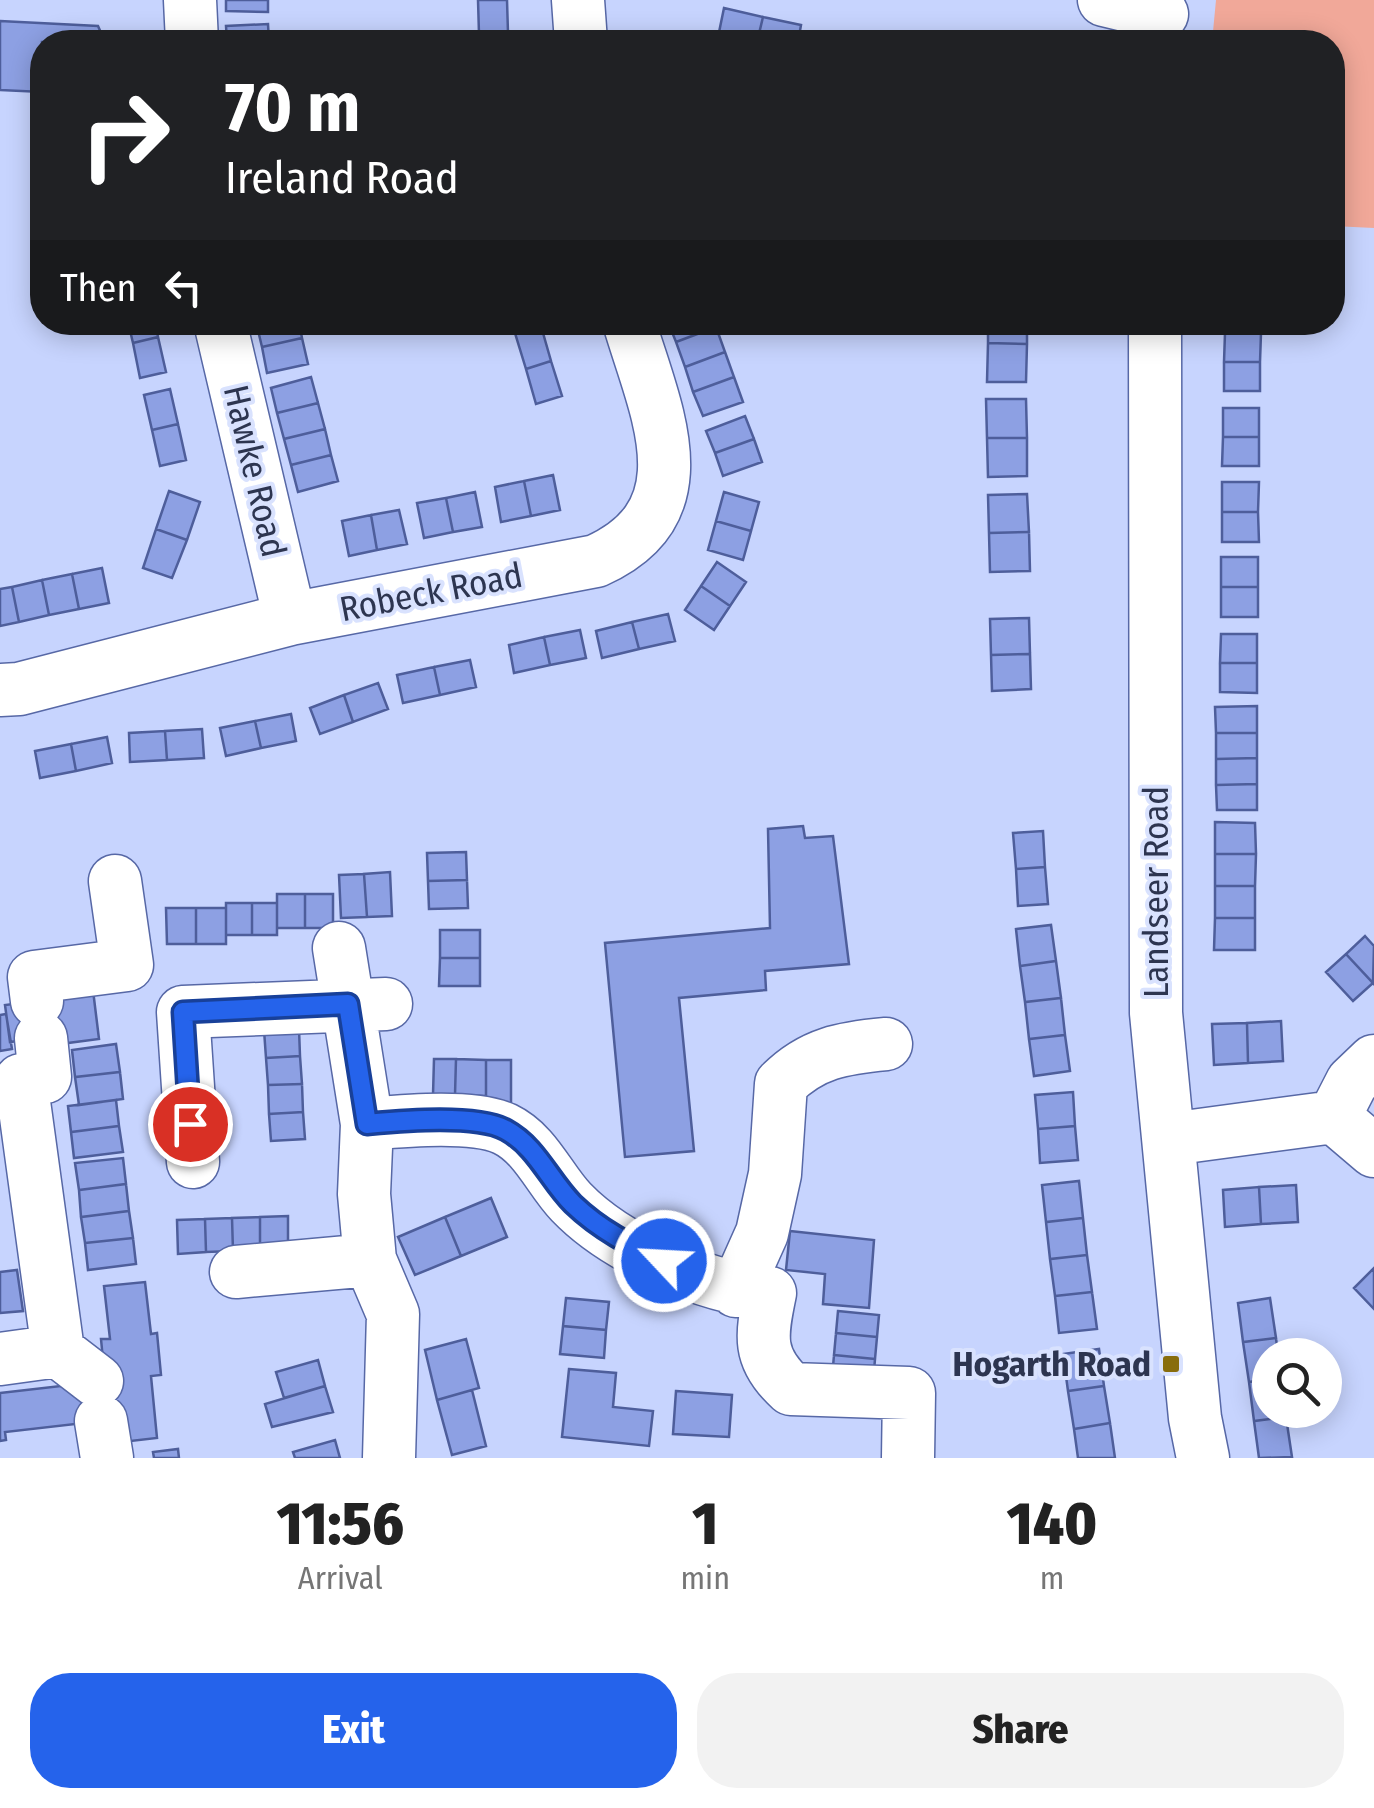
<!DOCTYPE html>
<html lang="en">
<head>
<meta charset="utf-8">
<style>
  :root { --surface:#fff; --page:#f2f2f2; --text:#222; --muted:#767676; --accent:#2563eb }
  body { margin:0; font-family:"Fira Sans Condensed",sans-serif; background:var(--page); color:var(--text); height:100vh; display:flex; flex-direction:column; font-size:38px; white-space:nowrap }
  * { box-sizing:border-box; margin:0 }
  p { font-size:32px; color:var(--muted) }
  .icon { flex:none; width:55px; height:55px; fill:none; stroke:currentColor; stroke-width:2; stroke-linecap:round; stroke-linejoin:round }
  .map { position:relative; height:1458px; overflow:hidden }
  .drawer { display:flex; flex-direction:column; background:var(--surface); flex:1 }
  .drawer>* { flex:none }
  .hud { position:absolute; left:30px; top:30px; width:1315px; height:305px; border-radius:40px; box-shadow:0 5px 25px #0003; background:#202124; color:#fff; overflow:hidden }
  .controls { position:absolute; left:1252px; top:1338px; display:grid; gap:20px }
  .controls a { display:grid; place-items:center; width:90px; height:90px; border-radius:50%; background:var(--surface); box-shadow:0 5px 25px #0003; font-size:50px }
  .pin { position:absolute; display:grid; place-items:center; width:85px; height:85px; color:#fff; margin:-42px; border:5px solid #fff; border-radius:50%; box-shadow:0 2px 10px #0007 }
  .me { position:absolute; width:110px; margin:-55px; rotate:295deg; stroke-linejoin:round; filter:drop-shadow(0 0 8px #0008) }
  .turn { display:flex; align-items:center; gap:35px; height:210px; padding:0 30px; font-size:45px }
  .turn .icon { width:130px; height:130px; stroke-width:2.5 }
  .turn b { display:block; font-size:70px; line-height:85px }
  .then { display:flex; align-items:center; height:95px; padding:0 30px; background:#0003; gap:20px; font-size:38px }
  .eta { display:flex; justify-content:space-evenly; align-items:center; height:170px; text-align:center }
  .eta b { font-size:60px; font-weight:800; line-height:70px }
  .button { display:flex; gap:20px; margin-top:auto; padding:20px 30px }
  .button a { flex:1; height:115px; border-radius:40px; background:var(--accent); color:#fff; font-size:40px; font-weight:800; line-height:115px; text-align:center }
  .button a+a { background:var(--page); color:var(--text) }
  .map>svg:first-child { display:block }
  .green { fill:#f1a899 }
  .building { fill:#8da0e3; stroke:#4e5e9b; stroke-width:2.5 }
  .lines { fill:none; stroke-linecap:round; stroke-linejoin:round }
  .minor-casing { stroke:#5768a6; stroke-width:55 }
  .minor { stroke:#fff; stroke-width:52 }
  .route-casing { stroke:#184099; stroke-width:25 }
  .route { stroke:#2563eb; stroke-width:18 }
  .poi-dot { fill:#886d0d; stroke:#d9e2fe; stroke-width:4 }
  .labels { text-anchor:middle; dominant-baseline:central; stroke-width:8; stroke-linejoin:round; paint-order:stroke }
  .street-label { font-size:35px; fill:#2d3550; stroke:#d9e2fe }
  .poi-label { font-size:35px; font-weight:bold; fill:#2d3550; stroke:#d9e2fe; text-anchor:end }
</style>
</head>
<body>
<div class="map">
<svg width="1374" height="1458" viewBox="0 0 1374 1458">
  <rect width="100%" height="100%" fill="#c7d4fe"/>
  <!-- green -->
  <path class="green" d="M1216,0H1374V228L1333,226L1332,42H1212Z"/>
  <!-- building -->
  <path class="building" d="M226,0H268V12L226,11Z
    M478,0H507L508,33L479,34Z
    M724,8L763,17L757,42H717Z
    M763,17L801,25L798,42H757Z
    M0,21L98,26L105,42H42V92L0,90Z
    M268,24L269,42H227L226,26Z
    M838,32L876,40L875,42H835Z
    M128,322H155L158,337L133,343Z
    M256,322H299L302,338L262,347Z
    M668,322H714L716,327L676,342Z
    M988,322H1027V344L988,343Z
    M541,326L551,361L526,369L515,333Z
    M716,327L725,352L685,367L676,342Z
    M1225,333H1261L1260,362H1224Z
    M158,337L166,372L140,378L133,343Z
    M302,338L308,364L267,373L262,347Z
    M988,343L1027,344L1026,382H987Z
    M725,352L734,377L693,392L685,367Z
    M551,361L562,396L536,404L526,369Z
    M1224,362H1260V391H1224Z
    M311,377L318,403L277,413L271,388Z
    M734,377L743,402L703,416L693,392Z
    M170,389L178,424L152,430L144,395Z
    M986,399H1026L1027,438H987Z
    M318,403L325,429L284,439L277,413Z
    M1223,408H1259V437H1223Z
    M745,416L754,439L715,453L706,431Z
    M178,424L186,460L160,466L152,430Z
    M325,429L331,455L291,465L284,439Z
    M1223,437H1259V466H1222Z
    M987,438H1027V476L988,477Z
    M754,439L762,462L723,476L715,453Z
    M331,455L338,481L298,492L291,465Z
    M553,475L560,510L531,516L524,481Z
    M524,481L531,516L501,522L495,487Z
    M1222,482H1259L1258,512H1222Z
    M169,491L200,502L187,540L156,529Z
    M475,492L482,527L453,532L446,498Z
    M724,492L759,502L751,531L716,521Z
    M1027,494L1029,532L989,533L988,495Z
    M446,498L453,532L424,538L417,503Z
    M399,510L407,544L377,550L371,515Z
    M1222,512H1258L1259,542H1222Z
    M371,515L377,550L349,556L342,521Z
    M716,521L751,531L743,560L708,550Z
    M156,529L187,540L172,578L143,568Z
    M1029,532L1030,571L990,572L989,533Z
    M1221,557H1258V587H1221Z
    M717,562L746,582L730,606L701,586Z
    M102,568L109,603L79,609L72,574Z
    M72,574L79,609L49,615L42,580Z
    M42,580L49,615L19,622L12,587Z
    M701,586L730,606L714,630L685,610Z
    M12,587L19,622L0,626V589Z
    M1221,587H1258V617H1221Z
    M668,614L675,641L639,649L632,622Z
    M1029,618L1030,654L991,655L990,619Z
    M632,622L639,649L602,658L596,631Z
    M580,630L586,658L550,665L544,637Z
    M1221,634H1257V663H1220Z
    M544,637L550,665L514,673L509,645Z
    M1030,654L1031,689L992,691L991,655Z
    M470,660L476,687L440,695L434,667Z
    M1220,663H1257V693L1220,692Z
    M434,667L440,695L403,703L397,675Z
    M378,683L388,709L353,722L344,695Z
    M344,695L353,722L320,734L310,708Z
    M1257,706V733H1216L1215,707Z
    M291,714L296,741L261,748L255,721Z
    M255,721L261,748L226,756L220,728Z
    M202,729L204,758L167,760L165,731Z
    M165,731L167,760L130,762L129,733Z
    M1216,733H1257V758L1216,759Z
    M107,737L112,763L76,771L71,744Z
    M71,744L76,771L40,778L35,751Z
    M1257,758V784L1216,785V759Z
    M1257,784V810H1217L1216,785Z
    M1215,822L1255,823L1256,854H1215Z
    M803,826L805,838L833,836L849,964L765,971L766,990L679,998L694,1151L625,1157L605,943L770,928L768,829Z
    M1043,831L1045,867L1016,869L1013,833Z
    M466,852L467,880L428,881L427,853Z
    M1215,854H1256L1255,886H1215Z
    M1045,867L1048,904L1018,906L1016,869Z
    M390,872L392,916L367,917L364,874Z
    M364,874L367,917L341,918L339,875Z
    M467,880L468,908L429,909L428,881Z
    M1215,886H1255V918H1215Z
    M277,894H305V928H277Z
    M305,894H333V928H305Z
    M226,903H252V935H226Z
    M252,903H277V935H252Z
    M166,908H196V944H167Z
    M196,908H226V944H196Z
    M1215,918H1255V950H1214Z
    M1051,925L1056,961L1020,966L1016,929Z
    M440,930H480V958H440Z
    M1365,936L1374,946L1373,983L1346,954Z
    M1346,954L1373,983L1353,1001L1326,972Z
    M440,958H480V986H439Z
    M1056,961L1061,998L1025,1002L1020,966Z
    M92,982L99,1039L60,1044L59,1035L10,1042L5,1005L53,999Z
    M1061,998L1065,1035L1029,1039L1025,1002Z
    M6,1014L12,1049L0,1051V1015Z
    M1281,1021L1283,1061L1248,1063L1247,1023Z
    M1247,1023L1248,1063L1214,1065L1212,1024Z
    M299,1029L300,1056L266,1058L264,1030Z
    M1065,1035L1070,1071L1034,1076L1029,1039Z
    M116,1044L120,1072L75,1077L72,1050Z
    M300,1056L302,1084L268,1085L266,1058Z
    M434,1059H456L455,1095H433Z
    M456,1059L486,1060V1096L455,1095Z
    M486,1060H511V1105L486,1104Z
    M120,1072L123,1099L79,1105L75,1077Z
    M302,1084L303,1112L269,1114L268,1085Z
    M1073,1092L1075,1126L1038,1129L1035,1095Z
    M116,1100L119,1126L71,1132L68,1106Z
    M303,1112L305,1139L271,1141L269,1114Z
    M119,1126L123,1152L74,1158L71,1132Z
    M1075,1126L1078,1160L1040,1163L1038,1129Z
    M123,1158L126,1184L79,1190L75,1163Z
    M1079,1181L1083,1218L1046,1222L1042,1185Z
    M126,1184L129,1211L81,1217L79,1190Z
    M1296,1185L1298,1222L1261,1224L1259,1187Z
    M1259,1187L1261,1224L1225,1227L1223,1190Z
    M491,1198L507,1237L461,1256L445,1217Z
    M129,1211L133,1238L85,1243L81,1217Z
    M288,1216V1249L260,1250V1217Z
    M260,1217V1250L233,1251L232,1218Z
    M445,1217L461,1256L415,1275L398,1237Z
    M232,1218L233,1251L206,1252L205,1219Z
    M1083,1218L1087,1255L1050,1259L1046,1222Z
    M205,1219L206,1252L178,1254L177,1220Z
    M790,1231L874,1240L869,1308L823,1304L825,1274L786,1270Z
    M133,1238L136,1264L88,1270L85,1243Z
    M1087,1255L1092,1292L1055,1296L1050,1259Z
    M1374,1268V1309L1354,1288Z
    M17,1270L23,1311L0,1313V1272Z
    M145,1282L151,1334L157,1333L161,1375L151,1376L157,1438L122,1442L101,1421L5,1432L6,1440L0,1441V1393L105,1381L101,1339H110L104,1286Z
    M1092,1292L1097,1329L1059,1333L1055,1296Z
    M566,1298L609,1302L606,1330L563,1326Z
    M1270,1298L1276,1338L1243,1342L1238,1303Z
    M838,1311L879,1315L877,1337L836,1333Z
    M563,1326L606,1330L604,1358L560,1354Z
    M836,1333L877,1337L875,1359L834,1355Z
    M1276,1338L1278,1355H1270V1379L1249,1382L1243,1342Z
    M466,1339L479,1388L437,1400L425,1350Z
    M1099,1349L1104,1386L1068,1391L1063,1354Z
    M834,1355L875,1359L873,1382L832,1378Z
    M318,1360L325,1386L284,1398L276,1372Z
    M569,1369L616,1373L613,1407L653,1411L649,1446L562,1437Z
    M1270,1379V1410H1286V1417L1254,1421L1249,1382Z
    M325,1386L333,1412L272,1427L265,1404Z
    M1104,1386L1110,1423L1074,1429L1068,1391Z
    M472,1390L486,1446L452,1455L437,1400Z
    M676,1391L732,1395L729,1437L673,1434Z
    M1286,1417L1292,1457L1259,1458L1254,1421Z
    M1110,1423L1115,1458H1078L1074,1429Z
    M335,1440L340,1458H295L293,1452Z
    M178,1449L179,1458H154L153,1452Z"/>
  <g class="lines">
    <defs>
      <path id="minor" d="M190,0L192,42
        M578,0L581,42
        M1104,0L1162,14
        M220,322L290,619
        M1155,322L1156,1013L1195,1418L1203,1458
        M0,690L19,689L290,619L596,561C707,511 655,410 629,322
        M339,948L367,1124L364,1194L370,1260L393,1314L389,1458
        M37,1001L34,977L127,965L115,881
        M1334,1117L1352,1082L1374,1061
        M367,1124C402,1121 473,1114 505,1129C536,1144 549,1179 571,1202C616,1249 706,1288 770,1293C761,1336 757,1358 791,1389L909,1393L908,1458
        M1170,1139L1334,1117L1374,1151
        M193,1162L183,1012L386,1004
        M236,1272L370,1260
        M736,1291L762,1233L775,1174L781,1084C812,1053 843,1048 886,1044
        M58,1351L97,1381
        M0,1359L58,1351L21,1080L45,1077L41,1038
        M101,1421L107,1458"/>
    </defs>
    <!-- minor casing -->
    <use href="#minor" class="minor-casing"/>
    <!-- minor -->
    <use href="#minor" class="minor"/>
  </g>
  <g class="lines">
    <defs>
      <path id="route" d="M190,1124L183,1012L348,1004L367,1124C401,1121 476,1114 506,1130C537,1147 549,1180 573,1204C600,1230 630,1245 664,1261"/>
    </defs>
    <!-- route casing -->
    <use href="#route" class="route-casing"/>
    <!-- route -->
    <use href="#route" class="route"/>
  </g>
  <!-- markers -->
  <rect class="poi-dot" x="1161" y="1354" width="20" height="20" rx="5"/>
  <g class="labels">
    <!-- street labels -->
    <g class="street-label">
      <text transform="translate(255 471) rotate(77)">Hawke Road</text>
      <text transform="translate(431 592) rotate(-11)">Robeck Road</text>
      <text transform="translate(1156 892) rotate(-90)">Landseer Road</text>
    </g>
    <!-- poi labels -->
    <g class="poi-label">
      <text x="1151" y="1364">Hogarth Road</text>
    </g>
  </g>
</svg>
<div class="controls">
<a><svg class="icon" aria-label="search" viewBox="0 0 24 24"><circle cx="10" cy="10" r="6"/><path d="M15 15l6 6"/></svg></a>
</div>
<div class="pin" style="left:190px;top:1124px;background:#d93025"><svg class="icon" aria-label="arrive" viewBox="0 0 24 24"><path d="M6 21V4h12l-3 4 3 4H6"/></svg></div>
<svg class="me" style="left:664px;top:1261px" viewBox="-20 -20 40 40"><circle r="17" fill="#2563eb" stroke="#fff" stroke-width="3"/><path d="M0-11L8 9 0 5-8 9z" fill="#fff"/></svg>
<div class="hud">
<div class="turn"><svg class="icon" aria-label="right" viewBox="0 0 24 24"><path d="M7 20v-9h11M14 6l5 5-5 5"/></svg><div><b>70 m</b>Ireland Road</div></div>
<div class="then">Then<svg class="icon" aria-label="left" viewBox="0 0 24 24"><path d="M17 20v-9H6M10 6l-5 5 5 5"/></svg></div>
</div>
</div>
<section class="drawer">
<div class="eta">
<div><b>11:56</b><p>Arrival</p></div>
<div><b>1</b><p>min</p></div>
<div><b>140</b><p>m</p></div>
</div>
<div class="button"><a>Exit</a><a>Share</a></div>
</section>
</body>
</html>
